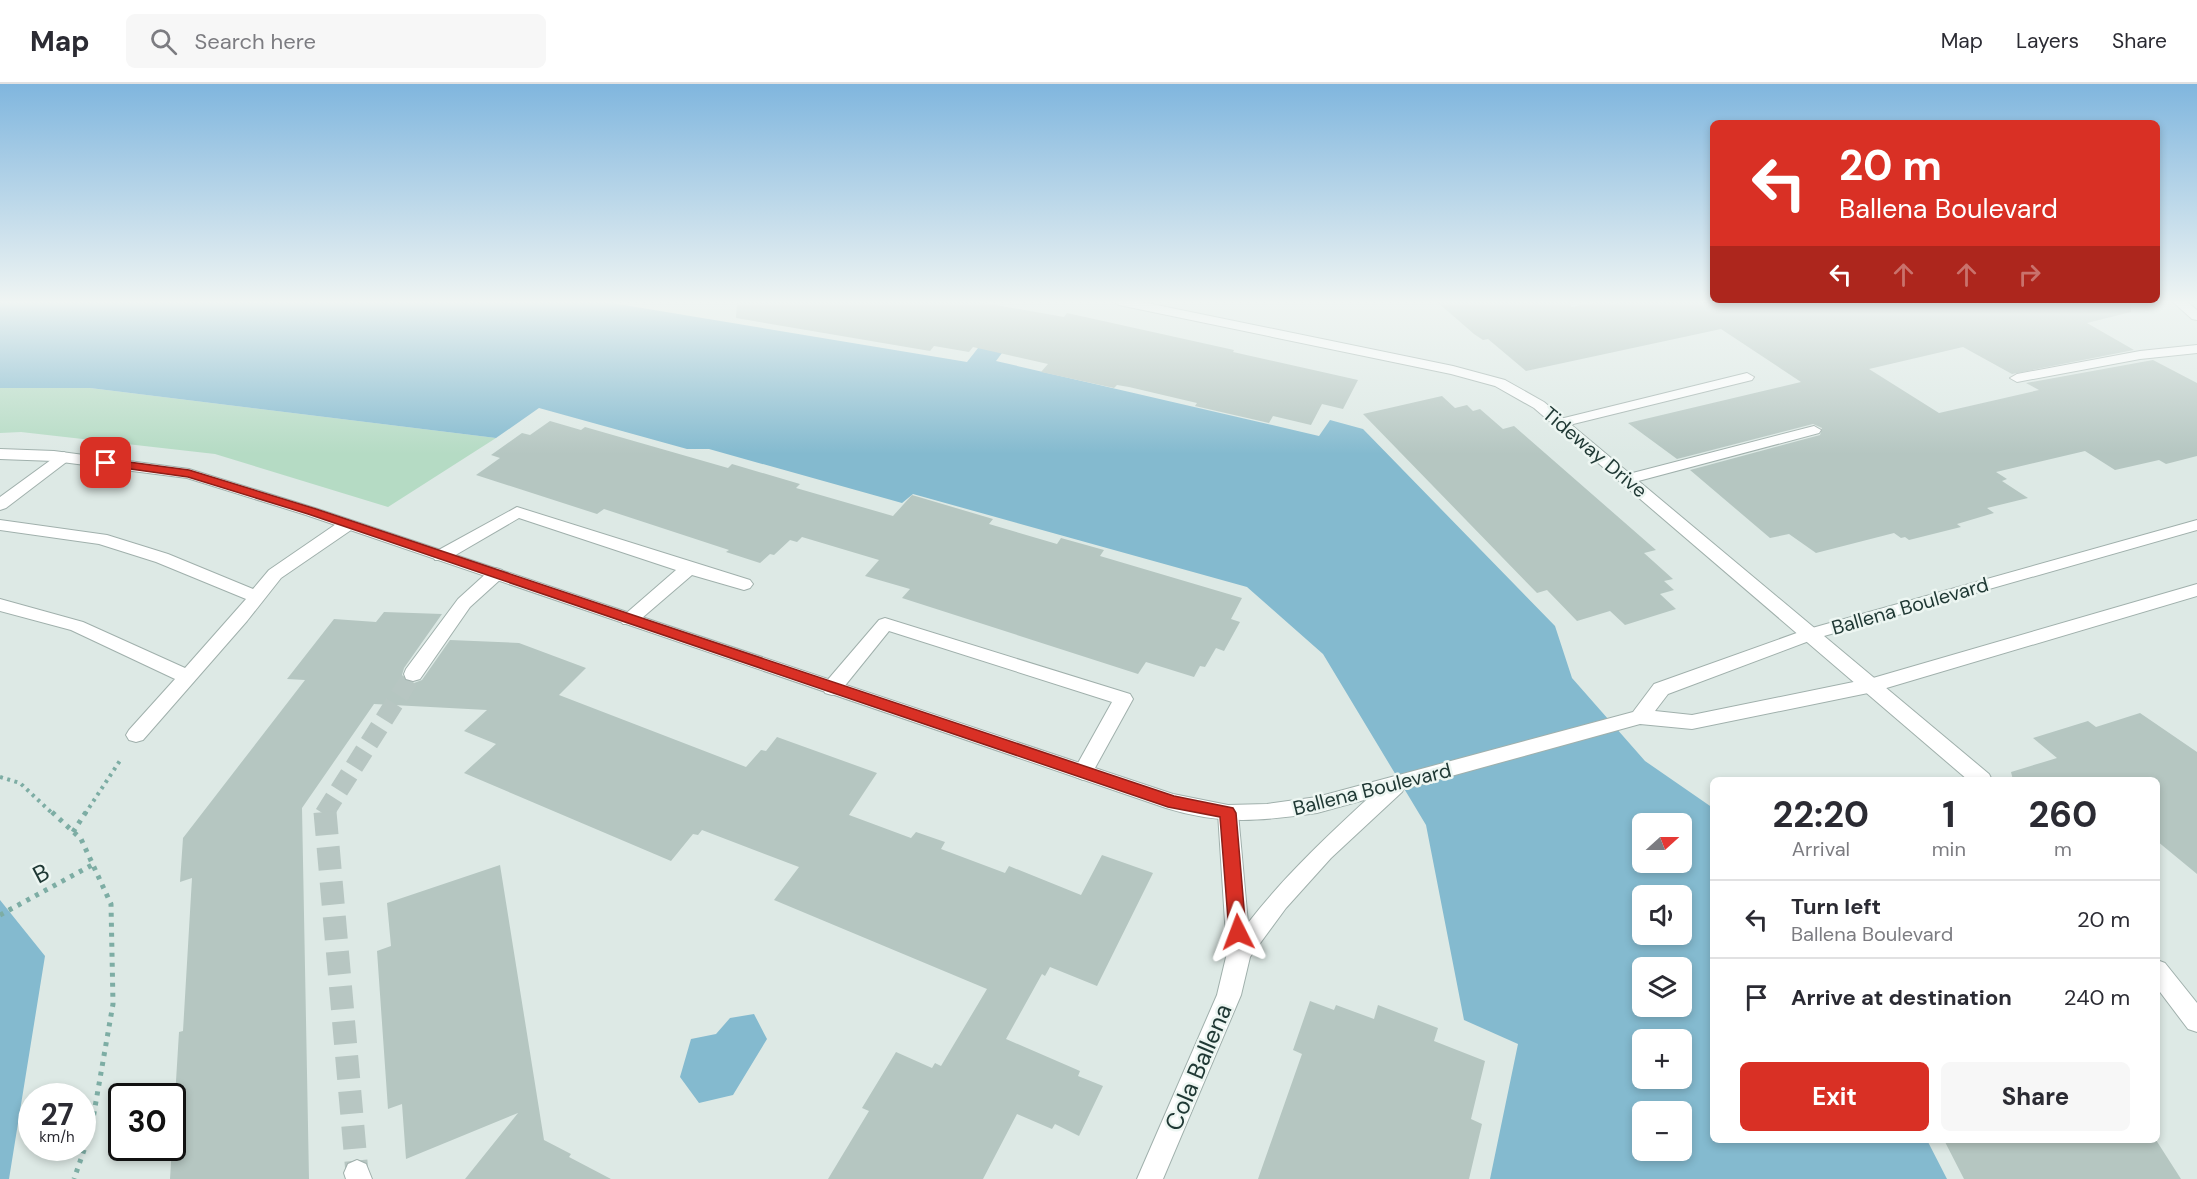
<!DOCTYPE html>
<html lang="en">
<head>
<meta charset="utf-8">
<style>
  :root { --surface:#fff; --page:#f7f7f7; --text:#2b2b33; --muted:#7c7c81; --line:#e1e1e2; --accent:#d93025 }
  body { margin:0; font-family:"DM Sans",sans-serif; background:var(--page); color:var(--text); height:100vh; display:flex; flex-direction:column; font-size:22px; white-space:nowrap }
  * { box-sizing:border-box; margin:0 }
  p { font-size:20px; color:var(--muted) }
  .icon { flex:none; width:33px; height:33px; fill:none; stroke:currentColor; stroke-width:2; stroke-linecap:round; stroke-linejoin:round }
  .map { position:relative; flex:1; overflow:hidden }
  .panel { position:absolute; left:1710px; top:693px; width:450px; height:366px; display:flex; flex-direction:column; background:var(--surface); border-radius:9px; box-shadow:0 3px 9px #0003 }
  .panel>* { flex:none }
  .guide { position:absolute; left:1710px; top:36px; width:450px; height:183px; border-radius:9px; box-shadow:0 3px 9px #0003; background:#d93025; color:#fff; overflow:hidden }
  .needle { width:39px; rotate:69deg }
  .tools { position:absolute; left:1632px; top:729px; display:grid; gap:12px }
  .tools a { display:grid; place-items:center; width:60px; height:60px; border-radius:9px; background:var(--surface); box-shadow:0 3px 9px #0003; font-size:30px }
  .speed { position:absolute; left:18px; top:999px; display:flex; gap:12px; font-size:30px; font-weight:700; text-align:center }
  .speed>* { display:grid; place-content:center; width:78px; height:78px; border-radius:50%; background:var(--surface); box-shadow:0 3px 9px #0003; line-height:1 }
  .speed small { font-size:15px; font-weight:400 }
  .speed .limit { border:3px solid #111; border-radius:9px; background:#fff; color:#111 }
  .pin { position:absolute; display:grid; place-items:center; width:51px; height:51px; color:#fff; margin:-26px; border-radius:12px; box-shadow:0 3px 9px #0006 }
  .me { position:absolute; width:66px; margin:-33px; rotate:357deg; stroke-linejoin:round; filter:drop-shadow(0 0 4px #0008) }
  .turn { display:flex; align-items:center; gap:21px; height:126px; padding:0 30px; font-size:27px }
  .turn .icon { width:78px; height:78px; stroke-width:2.5 }
  .turn b { display:block; font-size:42px; line-height:51px }
  .lanes { display:flex; align-items:center; height:57px; padding:0 30px; background:#0003; justify-content:center; gap:30px; direction:ltr }
  .lanes .off { opacity:.35 }
  .eta { display:flex; justify-content:space-evenly; align-items:center; height:102px; text-align:center }
  .eta b { font-size:36px; font-weight:700; line-height:42px }
  .button { display:flex; gap:12px; margin-top:auto; padding:12px 30px }
  .button a { flex:1; height:69px; border-radius:9px; background:var(--accent); color:#fff; font-size:24px; font-weight:700; line-height:69px; text-align:center }
  .button a+a { background:var(--page); color:var(--text) }
  ul { padding:0; list-style:none }
  li { display:flex; align-items:center; gap:18px; height:78px; padding:0 30px; border-top:2px solid var(--line) }
  li div { flex:1 }
  li b { display:block; font-size:22px }
  li em { font-style:normal }
  header { display:flex; align-items:center; gap:36px; box-sizing:border-box; height:84px; padding:0 30px; background:var(--surface); border-bottom:2px solid var(--line) }
  header strong { font-size:28px }
  nav { display:flex; gap:33px; margin-inline-start:auto; font-size:21px }
  .search { width:420px; height:54px; background:var(--page); display:flex; align-items:center; gap:15px; box-sizing:border-box; padding:0 21px; border-radius:9px; color:var(--muted); font-size:22px }
  .map>svg:first-child { display:block }
  .green { fill:#b5dbc4 }
  .water { fill:#84bacf; fill-rule:evenodd }
  .building { fill:#b5c6c1 }
  .lines { fill:none; stroke-linecap:round; stroke-linejoin:round }
  .minor-tunnel-far1 { stroke:#b7c6c2; stroke-width:19; stroke-dasharray:19 9; stroke-linecap:butt }
  .minor-tunnel { stroke:#b7c6c2; stroke-width:23; stroke-dasharray:23 12; stroke-linecap:butt }
  .service-casing { stroke:#a0b0ac; stroke-width:2 }
  .minor-casing { stroke:#a0b0ac; stroke-width:2 }
  .tertiary-casing { stroke:#a0b0ac; stroke-width:2 }
  .path-far1 { stroke:#7dada4; stroke-width:4; stroke-dasharray:3 4.5; stroke-linecap:butt }
  .path { stroke:#7dada4; stroke-width:5; stroke-dasharray:4 6; stroke-linecap:butt }
  .service { fill:#fff; fill-rule:evenodd }
  .minor { fill:#fff; fill-rule:evenodd }
  .tertiary { fill:#fff; fill-rule:evenodd }
  .route { fill:#d93025; stroke:#8d1f18; stroke-width:1.5 }
  .labels { text-anchor:middle; dominant-baseline:central; stroke-width:5; stroke-linejoin:round; paint-order:stroke }
  .street-label { font-size:20px; fill:#1f3834; stroke:#edf6f2 }
  .near-street-label { font-size:24px; fill:#1f3834; stroke:#edf6f2 }
</style>
</head>
<body>
<header>
<strong>Map</strong>
<div class="search"><svg class="icon" aria-label="search" viewBox="0 0 24 24"><circle cx="10" cy="10" r="6"/><path d="M15 15l6 6"/></svg>Search here</div>
<nav><a>Map</a><a>Layers</a><a>Share</a></nav>
</header>
<div class="map">
<svg width="2197" height="1095" viewBox="0 0 2197 1095">
  <rect width="100%" height="100%" fill="#dde9e5"/>
  <!-- green -->
  <path class="green" d="M0,304H90L496,354L388,423L215,370L21,348L0,349Z"/>
  <!-- water -->
  <path class="water" d="M0,217H600L967,278L978,264L1005,265L996,277L1319,352L1330,336L1363,345L1555,542L1572,594L1645,677L1713,724V1056H1927L1947,1095H1490L1518,960L1464,936L1426,741L1323,570L1247,503L913,410L902,419L709,365H687L539,324L496,354L90,304H0ZM1642,740H1682V778H1642ZM1642,812H1682V850H1642ZM1642,884H1682V922H1642ZM1642,956H1682V994H1642ZM1642,1028H1682V1066H1642Z
    M0,816L45,872L9,1095H0Z
    M754,930L767,955L733,1011L699,1019L680,993L691,955L716,950L730,934Z"/>
  <!-- building -->
  <path class="building" d="M737,217H973L1064,233L1067,229L1234,266L1233,268L1358,296L1343,325L1322,320L1311,341L1273,332L1269,339L1195,322L1197,319L1129,303L1117,301L1114,304L1041,288L1048,280L973,263L969,268L934,262L930,267L736,234Z
    M1436,217H1571V223L1604,217L1613,220L1627,217H2130L2131,228L2087,239L2134,266L2012,290L1963,263L1869,285L1939,329L2039,306L2026,299L2153,276L2197,299V372L2166,380L2159,376L2115,386L2085,367L1996,388L2007,395L2002,397L2028,414L1987,424L1994,429L1957,440L1961,443L1909,456L1905,453L1901,454L1894,449L1816,469L1789,450L1770,454L1690,386L1820,351L1822,344L1813,340L1677,375L1628,339L1801,298L1721,245L1526,287L1488,255L1483,256L1474,250Z
    M1442,312L1455,324L1467,321L1473,327L1480,325L1503,345L1514,342L1656,466L1644,469L1673,495L1664,497L1674,506L1660,510L1676,525L1625,541L1610,527L1577,537L1547,506L1537,509L1363,330Z
    M550,337L581,346L585,343L728,384L732,380L800,400L796,404L893,432L912,411L993,435L989,440L1057,460L1061,454L1104,466L1100,472L1242,514L1231,535L1240,538L1224,567L1216,564L1205,583L1200,582L1194,593L1146,578L1138,590L902,514L910,505L865,492L879,476L802,453L797,458L790,456L774,471L770,470L760,479L726,468L729,466L604,425L597,430L476,391L500,374L491,371L522,349L530,351Z
    M384,528L442,530L404,584L402,591L405,597L414,599L422,596L450,556L519,559L586,584L559,611L746,683L761,666L766,667L777,653L877,689L849,731L911,754L916,748L945,758L941,765L1005,789L1009,782L1081,811L1102,771L1153,789L1097,902L1050,883L1045,892L1042,890L1006,955L1080,987L1078,992L1103,1002L1079,1052L1055,1040L1052,1045L1017,1030L983,1095H828L869,1027L862,1024L896,968L932,984L935,979L941,982L987,905L774,816L799,783L702,746L698,751L693,750L671,777L464,689L496,660L464,647L487,626L374,620L302,724L309,1095H170L179,948L183,947L192,794L180,798L183,754L305,596L287,595L334,535L376,538Z
    M2140,629L2197,668V790L2157,757V696H2013L2011,688L2057,674L2033,654L2088,637L2096,643Z
    M500,781L544,1056L571,1070L569,1073L611,1095H465L518,1029L406,1075L402,1020L388,1025L377,867L391,862L387,819Z
    M1310,917L1334,926L1336,921L1374,935L1378,921L1438,944L1434,957L1485,977L1471,1035L1482,1040L1469,1095H1258L1302,970L1293,966Z
    M1944,1056H2156L2181,1095H1964Z"/>
  <g class="lines">
    <!-- minor-tunnel-far1 -->
    <path class="minor-tunnel-far1" d="M324,730L413,590"/>
    <!-- minor-tunnel -->
    <path class="minor-tunnel" d="M325,728L357,1089"/>
    <defs>
      <path id="service" d="M2197,261V269L2140,275L2017,298L2010,294L2017,290L2140,267Z
        M1747,289L1754,293L1752,296L1561,343L1554,339L1556,336Z
        M1814,342L1821,346L1819,349L1627,400L1619,395L1621,392Z
        M64,368L72,373L69,376L6,424L0,426V413L59,370Z
        M517,423L750,496L753,500L750,504L744,506L692,491L635,540H623L620,536L623,532L676,486L519,434L447,476H435L433,472L435,468Z
        M348,435L356,440L354,444L281,494L247,537L143,656L136,658L129,656L126,651L129,646L175,595L71,546L0,527V515L83,538L185,584L246,515L156,478L99,460L0,446V436L107,451L168,470L253,505L269,486L342,436Z
        M885,534L1130,610L1133,615L1090,693L1083,696L1076,693L1073,688L1112,618L889,547L839,609L832,611L825,609L823,604L825,599L879,536Z"/>
      <path id="minor" d="M1113,217H1137L1453,282L1505,296L1544,318L1989,690L1992,696H1968L1534,324L1495,302L1451,290L1119,221Z
        M496,484L502,486L505,490L502,494L470,523L420,595L413,597L406,595L404,590L406,585L458,515L490,486Z
        M1395,694L1402,696L1405,702L1402,708L1331,774L1286,824L1250,873L1241,911L1163,1095H1137L1217,911L1227,869L1218,729L1221,723L1228,721L1235,723L1238,729L1248,839C1289,786 1338,742 1388,696Z
        M2157,876L2165,879L2197,919V948L2188,945L2157,904Z
        M357,1076L366,1080L372,1095H346L344,1089L348,1080Z"/>
      <path id="tertiary" d="M2172,217H2186L2197,226V236L2192,235Z
        M0,365L54,367L189,385L318,425L1173,710L1228,721L1267,720L1317,713L1633,628L1654,600L1805,546L2197,436V446L1817,554L1668,610L1655,627L1692,631L1873,594L2197,500V512L1873,608L1692,645L1640,640L1317,729C1262,737 1220,741 1166,724L306,431L187,394L54,377L0,375Z"/>
    </defs>
    <!-- service casing -->
    <use href="#service" class="service-casing"/>
    <!-- minor casing -->
    <use href="#minor" class="minor-casing"/>
    <!-- tertiary casing -->
    <use href="#tertiary" class="tertiary-casing"/>
    <!-- path-far1 -->
    <path class="path-far1" d="M0,693L20,699L53,730
      M85,730L121,675"/>
    <!-- path -->
    <path class="path" d="M52,728L81,755L111,820L113,920L91,1046L74,1095
      M73,748L86,728
      M0,831L92,781"/>
    <!-- service -->
    <use href="#service" class="service"/>
    <!-- minor -->
    <use href="#minor" class="minor"/>
    <!-- tertiary -->
    <use href="#tertiary" class="tertiary"/>
  </g>
  <!-- sky -->
  <linearGradient id="sky" x2="0" y2="1"><stop stop-color="#80b6de"/><stop offset="0.59" stop-color="#f0f5f3"/><stop offset="1" stop-color="#f0f5f3" stop-opacity="0"/></linearGradient>
  <rect width="2197" height="370" fill="url(#sky)"/>
  <!-- route -->
  <path class="route" d="M106,375L189,386L316,425L1174,712L1233,724L1236,729L1246,848L1244,853L1238,856L1231,853L1229,848L1220,733L1168,723L308,430L188,393L102,381L100,379Z"/>
  <g class="labels">
    <!-- street labels -->
    <g class="street-label">
      <text transform="translate(1595 368) rotate(40)">Tideway Drive</text>
      <text transform="translate(1910 522) rotate(-16)">Ballena Boulevard</text>
      <text transform="translate(1372 705) rotate(-14)">Ballena Boulevard</text>
    </g>
    <!-- near-street labels -->
    <g class="near-street-label">
      <text transform="translate(41 789) rotate(-28)">B</text>
      <text transform="translate(1198 983) rotate(-67)">Cola Ballena</text>
    </g>
  </g>
</svg>
<div class="tools">
<a><svg class="needle" viewBox="-14 -14 28 28"><path d="M0-13l5 13h-10z" fill="#e53935"/><path d="M0 13l5-13h-10z" fill="#7c7c81"/></svg></a>
<a><svg class="icon" aria-label="sound" viewBox="0 0 24 24"><path d="M4 9h4l5-4v14l-5-4H4zM17 9q2 3 0 6"/></svg></a>
<a><svg class="icon" aria-label="layers" viewBox="0 0 24 24"><path d="M12 4l9 5-9 5-9-5zM3 14l9 5 9-5"/></svg></a>
<a>+</a>
<a>−</a>
</div>
<div class="speed"><div>27<small>km/h</small></div><div class="limit">30</div></div>
<div class="pin" style="left:106px;top:379px;background:#d93025"><svg class="icon" aria-label="arrive" viewBox="0 0 24 24"><path d="M6 21V4h12l-3 4 3 4H6"/></svg></div>
<svg class="me" style="left:1238px;top:848px" viewBox="-20 -20 40 40"><path d="M0-17L14 15 0 8-14 15z" fill="#d93025" stroke="#fff" stroke-width="4"/></svg>
<div class="guide">
<div class="turn"><svg class="icon" aria-label="left" viewBox="0 0 24 24"><path d="M17 20v-9H6M10 6l-5 5 5 5"/></svg><div><b>20 m</b>Ballena Boulevard</div></div>
<div class="lanes"><svg class="icon" aria-label="left" viewBox="0 0 24 24"><path d="M17 20v-9H6M10 6l-5 5 5 5"/></svg><svg class="icon off" aria-label="ahead" viewBox="0 0 24 24"><path d="M12 20V5M6 11l6-6 6 6"/></svg><svg class="icon off" aria-label="ahead" viewBox="0 0 24 24"><path d="M12 20V5M6 11l6-6 6 6"/></svg><svg class="icon off" aria-label="right" viewBox="0 0 24 24"><path d="M7 20v-9h11M14 6l5 5-5 5"/></svg></div>
</div>
<section class="panel">
<div class="eta">
<div><b>22:20</b><p>Arrival</p></div>
<div><b>1</b><p>min</p></div>
<div><b>260</b><p>m</p></div>
</div>
<ul>
<li><svg class="icon" aria-label="left" viewBox="0 0 24 24"><path d="M17 20v-9H6M10 6l-5 5 5 5"/></svg><div><b>Turn left</b><p>Ballena Boulevard</p></div><em>20 m</em></li>
<li><svg class="icon" aria-label="arrive" viewBox="0 0 24 24"><path d="M6 21V4h12l-3 4 3 4H6"/></svg><div><b>Arrive at destination</b></div><em>240 m</em></li>
</ul>
<div class="button"><a>Exit</a><a>Share</a></div>
</section>
</div>
</body>
</html>
